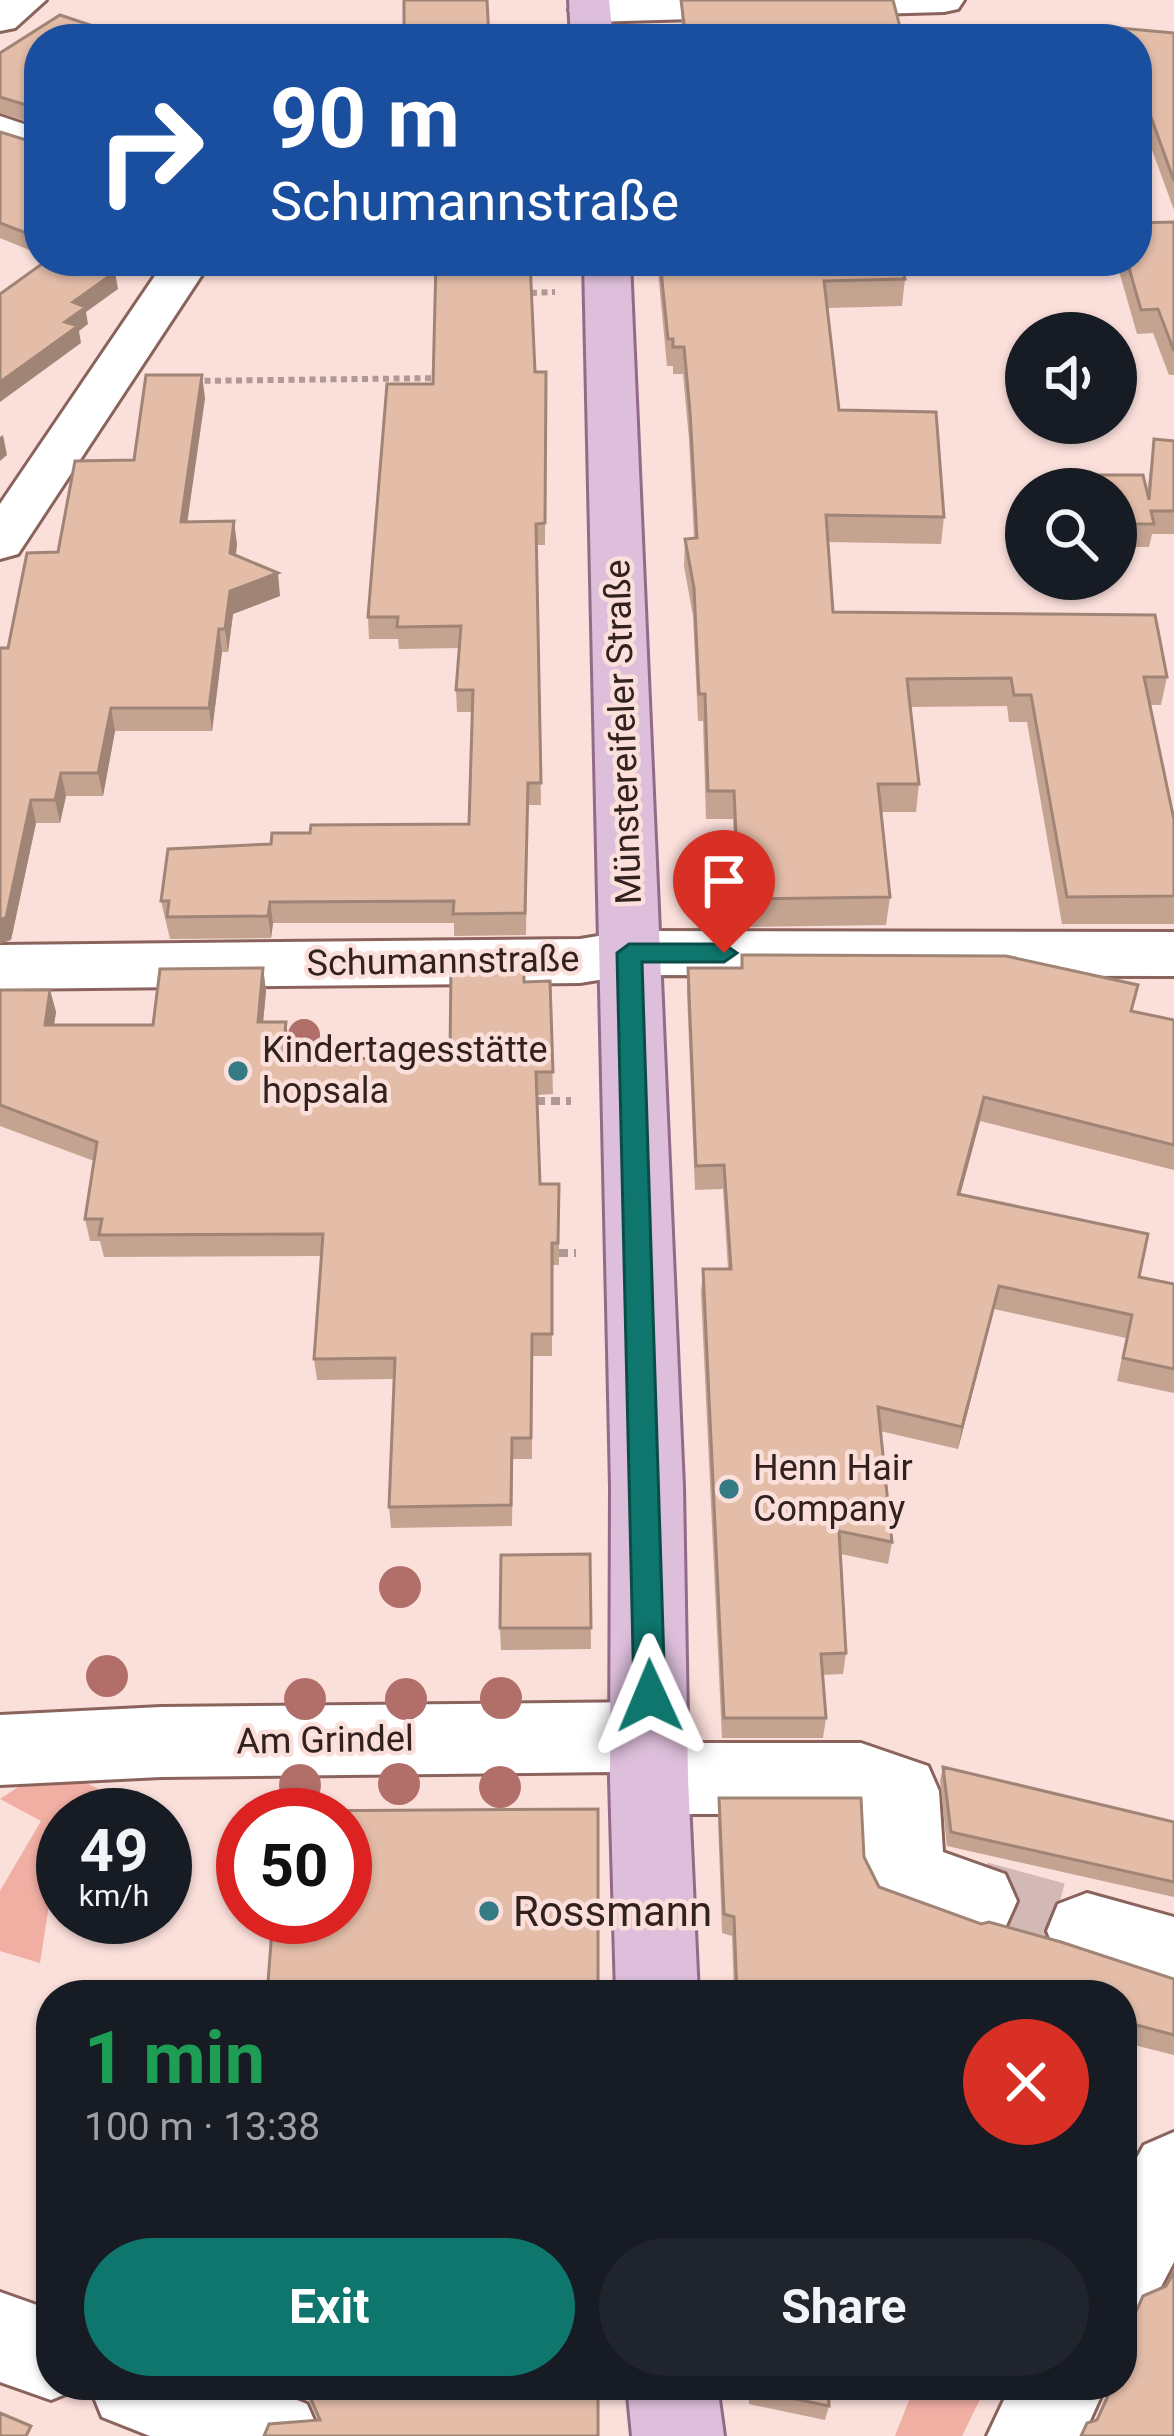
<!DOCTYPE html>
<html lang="en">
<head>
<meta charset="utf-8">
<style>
  :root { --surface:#171b24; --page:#20242c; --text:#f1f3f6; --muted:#9ea1a6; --accent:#0f766e }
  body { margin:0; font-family:Roboto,sans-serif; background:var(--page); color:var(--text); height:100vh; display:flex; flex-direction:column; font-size:45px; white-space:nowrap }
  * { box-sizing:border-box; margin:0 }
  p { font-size:39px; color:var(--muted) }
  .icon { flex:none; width:66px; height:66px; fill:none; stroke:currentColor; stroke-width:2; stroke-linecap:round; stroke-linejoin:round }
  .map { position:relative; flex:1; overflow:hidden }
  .details { position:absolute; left:36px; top:1980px; width:1101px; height:420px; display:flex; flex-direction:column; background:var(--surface); border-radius:48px; box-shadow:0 3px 9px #0004 }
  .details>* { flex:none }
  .top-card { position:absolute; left:24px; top:24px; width:1128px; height:252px; border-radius:48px; box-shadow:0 3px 9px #0004; background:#1a4fa0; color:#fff; overflow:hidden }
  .fabs { position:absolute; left:1005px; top:312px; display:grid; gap:24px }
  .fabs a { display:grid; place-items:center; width:132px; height:132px; border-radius:50%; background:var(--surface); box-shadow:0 3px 9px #0004; font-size:60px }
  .speed { position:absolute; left:36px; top:1788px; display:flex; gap:24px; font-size:60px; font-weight:700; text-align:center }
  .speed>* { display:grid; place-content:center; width:156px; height:156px; border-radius:50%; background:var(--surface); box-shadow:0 3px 9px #0004; line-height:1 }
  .speed small { font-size:30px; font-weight:400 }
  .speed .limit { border:18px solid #d22; background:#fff; color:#111 }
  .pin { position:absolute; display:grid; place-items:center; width:102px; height:102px; color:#fff; margin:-123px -51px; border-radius:50% 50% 50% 0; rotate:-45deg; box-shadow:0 0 12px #0007 }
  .pin .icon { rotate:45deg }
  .me { position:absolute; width:132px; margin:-66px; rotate:359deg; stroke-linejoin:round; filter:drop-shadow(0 0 9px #0008) }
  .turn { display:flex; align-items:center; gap:42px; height:252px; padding:0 48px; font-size:54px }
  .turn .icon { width:156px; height:156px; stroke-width:2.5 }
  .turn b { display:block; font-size:84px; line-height:102px }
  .round { display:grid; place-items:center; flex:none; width:126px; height:126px; border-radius:63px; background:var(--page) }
  .head { display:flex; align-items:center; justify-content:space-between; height:204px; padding:0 48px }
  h1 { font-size:72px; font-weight:700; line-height:90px; color:#1e9e55 }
  .button { display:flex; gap:24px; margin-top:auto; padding:24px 48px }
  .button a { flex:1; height:138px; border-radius:72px; background:var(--accent); color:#fff; font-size:48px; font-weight:700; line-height:138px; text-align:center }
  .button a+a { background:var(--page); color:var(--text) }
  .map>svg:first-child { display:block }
  .green { fill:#f1aea3 }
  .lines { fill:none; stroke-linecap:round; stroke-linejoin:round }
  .minor-tunnel { stroke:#d3b9b5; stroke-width:80; stroke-dasharray:80 40; stroke-linecap:butt }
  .minor-casing { stroke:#8b635d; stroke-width:6 }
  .major-casing { stroke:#936b8a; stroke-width:6 }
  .path-far1 { stroke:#b09994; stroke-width:6; stroke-dasharray:6 4.5; stroke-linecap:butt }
  .path { stroke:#b09994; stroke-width:8; stroke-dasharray:9 6; stroke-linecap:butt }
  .minor { fill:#fff; fill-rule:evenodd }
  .major { fill:#ddbedb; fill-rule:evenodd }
  .tree { fill:#b26f69 }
  .wall { fill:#c4a391 }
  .shaded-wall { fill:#a08476 }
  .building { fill:#e4bda9; stroke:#a08476; stroke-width:3 }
  .route { fill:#0f766e; stroke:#0a4d48; stroke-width:3 }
  .poi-dot { fill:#357b86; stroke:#fbdfda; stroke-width:4.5 }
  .labels { text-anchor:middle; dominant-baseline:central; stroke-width:9; stroke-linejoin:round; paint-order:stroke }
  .street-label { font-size:36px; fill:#32221f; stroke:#fbdfda }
  .poi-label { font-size:36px; fill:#32221f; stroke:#fbdfda; text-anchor:start }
  .near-poi-label { font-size:42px; fill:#32221f; stroke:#fbdfda; text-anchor:start }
</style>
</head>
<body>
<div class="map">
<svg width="1174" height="2436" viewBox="0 0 1174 2436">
  <rect width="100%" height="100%" fill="#fbdfda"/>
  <!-- green -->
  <path class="green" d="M76,1777L104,1792L114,1815H63L40,1963L0,1951V1891L41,1821L0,1799L26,1782Z
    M915,2385H987L962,2436H895Z"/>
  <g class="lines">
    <!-- minor-tunnel -->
    <path class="minor-tunnel" d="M977,1901L1087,1931"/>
    <defs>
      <path id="minor" d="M0,0H46L15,28L0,31Z
        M581,0H964L958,9L944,12L590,22L575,19L569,10Z
        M0,116L39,129V157L0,144Z
        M165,261H211L18,554L0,559V504Z
        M629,931L1174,932V976L629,975L580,983L0,989V945L580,939Z
        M650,1702L677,1713L688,1737L685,1743H861L928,1766L939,1791L943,1852L1005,1874L1017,1901L1005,1928L977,1939L877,1902L865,1876L862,1814H649L622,1804L610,1779L613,1772L161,1777L0,1785V1715L161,1707Z
        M1087,1893L1174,1917V1995L1058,1958L1047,1931L1058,1904Z
        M1174,2132V2262L1153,2302L1122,2315V2184L1144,2145Z
        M0,2292L51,2310V2385L83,2387L51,2400L0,2382Z
        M89,2385H260L307,2404L321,2436H150L102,2417Z
        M1011,2385H1106L1083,2436H987Z"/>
      <path id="major" d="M569,0H609L613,39H571Z
        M584,261H630L683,1487L688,1779L698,1995H616L610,1779L611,1487Z
        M627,2385H717L724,2436H632Z"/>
    </defs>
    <!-- minor casing -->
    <use href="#minor" class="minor-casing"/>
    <!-- major casing -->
    <use href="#major" class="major-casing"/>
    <!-- path-far1 -->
    <path class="path-far1" d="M531,293L555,292
      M194,381L443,378"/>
    <!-- path -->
    <path class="path" d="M536,1101H571
      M559,1253H576"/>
    <!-- minor -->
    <use href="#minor" class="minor"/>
    <!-- major -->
    <use href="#major" class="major"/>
  </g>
  <!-- trees -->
  <g class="tree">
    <circle cx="304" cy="1035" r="16"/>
    <circle cx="400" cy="1587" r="21"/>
    <circle cx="107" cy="1676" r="21"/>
    <circle cx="501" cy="1698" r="21"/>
    <circle cx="305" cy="1699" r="21"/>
    <circle cx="406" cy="1699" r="21"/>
    <circle cx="399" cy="1784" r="21"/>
    <circle cx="300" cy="1785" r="21"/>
    <circle cx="500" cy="1787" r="21"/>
  </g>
  <!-- wall -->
  <path class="wall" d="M681,0L903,39H682Z
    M1119,28L1174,33V210L1137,109V39H1117Z
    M132,39L39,125L0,113V53Z
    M0,132L39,144V135V254L0,238Z
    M1174,222V375H1169L1153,333L1137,334L1119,271L1096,261H1137Z
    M657,261H900L905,279L902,306L828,308L839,410L944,517L941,544L828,542L833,612L1167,677L1161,705H1150L1174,819V924H1062L1027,722H1009L1007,706L910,707L919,784L916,812H881L890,897L886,925L738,927L733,819H706L703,721H698L693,616L684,566L685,539L694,538L689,439L683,374H673V366H667Z
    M535,372H546L545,545H537L541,805H528L526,935L454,936V923H273L271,938L170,939L161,901L271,844L310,833L469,824L472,712H457L456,690L459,648L399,649L398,639H369L368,617L433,384Z
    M205,398L187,522L237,544L236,555L280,596L233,614L228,652H222L212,731H115L103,796H66L60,823H36L11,940L8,648L58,552L134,460Z
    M1154,439L1174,441V534H1152L1149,547H1116V489H1078L1080,475L1147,492Z
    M742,955L1132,1011L1174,1020V1170L980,1121L960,1194L1139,1277L1174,1284V1393L1117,1381L1126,1338L994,1309L958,1449L880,1431L892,1542L888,1564L841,1554L846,1653L843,1674L822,1675L826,1718L823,1738H722L701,1293L703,1269H728L723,1189L695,1190L687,992L688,968H741Z
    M263,968L266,991L263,1022L289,1044L287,1060L450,1056L525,982L550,981L553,1094L537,1095L540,1184H559V1265H552V1356H532V1459H513L512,1526L391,1528L389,1507L394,1379L317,1380L314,1359L322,1256L104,1257L100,1241H90L85,1219L94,1161L0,1126V990H50L56,1012L54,1025H153Z
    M590,1554L591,1649L501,1650L500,1628Z
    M943,1767L1174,1822V1897L947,1846L940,1781Z
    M719,1798L864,1857L879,1887L981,1924L1174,1979V2055L1122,2042V1995H734L732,1936L722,1933L718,1819Z
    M1166,2286L1174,2436H1080L1087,2423L1095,2421L1110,2387L1108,2385H1122V2338L1143,2296Z
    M272,2385H598L318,2420L309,2400Z
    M749,2385H828L829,2406L825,2420L749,2404Z"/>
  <!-- shaded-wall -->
  <path class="shaded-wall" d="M115,272L118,289L86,312L88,324L79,331L81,343L0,402V382L65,322L73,302Z
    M202,375L205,398L184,545L181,522Z
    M3,435L7,455L0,461V437Z
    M234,521L237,544L233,576L230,553Z
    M278,573L280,596L233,614L228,652L225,629L230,591Z
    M219,629L222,652L212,731L209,708Z
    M111,708L115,731L103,796L98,773Z
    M61,773L66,796L60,823L55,800Z
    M31,800L36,823L11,940L0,944V919Z
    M270,902L273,923L271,938L268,916Z
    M263,968L266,991L261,1045L258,1022Z
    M50,990L56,1012L50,1048L45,1025Z
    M286,1022L289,1044L285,1083L282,1061Z
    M984,1097L980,1121L954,1218L958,1194Z
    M999,1286L994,1309L958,1449L962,1427Z"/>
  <!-- building -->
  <path class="building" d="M404,0H487L489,39H404Z
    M681,0H893L903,39H686Z
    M60,15L132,39H39V109L0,97V53Z
    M1119,28L1174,33V181L1137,78V39H1123Z
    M0,132L39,144V135V238L0,223Z
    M1174,222V351L1158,309L1141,310L1127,261H1137V223Z
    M46,261H86L115,272L73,302L86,307L65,322L78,326L0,382V294Z
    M436,261H530L535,372H546L545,523L536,524L541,783H528L525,913L453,914L454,901L270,902L268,916L167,917L169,901H161L168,849L271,844L272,833H310L311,825L469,824L473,690H456L461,626L397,627L398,617H368L387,384H433Z
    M660,261H900L905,279L824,281L839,410L936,412L944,517L826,515L833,612L1155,615L1167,677H1144L1174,820V896L1067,897L1031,695H1014L1011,678L907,679L919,784H878L890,897L739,899L734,791H708L705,694H699L694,588L685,539L697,538L690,412L684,347H673V339H668Z
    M146,375H202L181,522L234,521L230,553L278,573L230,591L225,629H219L209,708H111L98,773H61L55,800H31L6,918L0,919V648H8L27,553L58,552L75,461L134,460Z
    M1154,439L1174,441V511H1151L1154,524H1116V489H1083L1080,475H1143L1149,500Z
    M742,955L1006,956L1138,985L1131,1011L1174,1020V1145L984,1097L958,1194L1148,1234L1139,1277L1174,1284V1369L1123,1358L1132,1315L999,1286L962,1427L878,1407L892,1542L839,1531L846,1653L821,1654L826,1718H724L703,1269H731L724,1165L696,1166L688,968H742Z
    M524,965V982L550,981L553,1072H536L540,1184H559L558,1243H552V1334H532L531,1438H512L511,1505L389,1507L395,1358L314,1359L323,1234L99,1235L102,1219H85L97,1142L0,1105V990H50L45,1025H153L160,969L263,968L258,1022H286L282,1061L450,1056L451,966Z
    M590,1554L591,1628H500L501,1555Z
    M943,1767L1174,1822V1882L951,1832Z
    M719,1798H861L864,1857L879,1887L981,1924L989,1922L1061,1942L1174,1979V2035L1122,2021V1995H737L734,1917L724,1914Z
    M598,1809V1995H267L273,1917H345V1815H282V1811Z
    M1174,2272V2436H1081L1087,2423L1097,2420L1113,2385H1122V2343L1143,2296L1166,2286Z
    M305,2385H598V2436H264L269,2424L320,2420Z
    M752,2385H828L829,2406L752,2390Z
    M0,2413L31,2426L26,2436H0Z"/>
  <!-- route -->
  <path class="route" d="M629,944H724L737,953L724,962H642L665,1696L661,1706L650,1711L639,1706L634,1696L617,953Z"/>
  <!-- markers -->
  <g class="poi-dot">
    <circle cx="238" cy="1071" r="12"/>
    <circle cx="729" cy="1489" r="12"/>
    <circle cx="489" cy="1911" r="12"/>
  </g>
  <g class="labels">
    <!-- street labels -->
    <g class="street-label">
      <text transform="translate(623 732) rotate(-92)">Münstereifeler Straße</text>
      <text transform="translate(443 961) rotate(-1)">Schumannstraße</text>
      <text transform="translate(325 1740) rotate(-1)">Am Grindel</text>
    </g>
    <!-- poi labels -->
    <g class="poi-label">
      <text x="262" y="1050">Kindertagesstätte<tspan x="262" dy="41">hopsala</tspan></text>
      <text x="753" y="1468">Henn Hair<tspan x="753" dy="41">Company</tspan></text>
    </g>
    <!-- near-poi labels -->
    <g class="near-poi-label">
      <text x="513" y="1911">Rossmann</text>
    </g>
  </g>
</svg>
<div class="fabs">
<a><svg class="icon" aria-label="sound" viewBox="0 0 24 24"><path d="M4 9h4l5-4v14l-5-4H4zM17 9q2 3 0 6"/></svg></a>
<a><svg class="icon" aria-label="search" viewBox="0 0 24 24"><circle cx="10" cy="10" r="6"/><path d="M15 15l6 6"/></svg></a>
</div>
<div class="speed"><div>49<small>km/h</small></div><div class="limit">50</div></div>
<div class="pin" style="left:724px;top:953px;background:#d93025"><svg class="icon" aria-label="arrive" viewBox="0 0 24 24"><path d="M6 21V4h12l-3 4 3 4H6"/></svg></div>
<svg class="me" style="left:650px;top:1696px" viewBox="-20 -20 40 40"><path d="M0-17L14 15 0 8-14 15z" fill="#0f766e" stroke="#fff" stroke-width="4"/></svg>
<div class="top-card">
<div class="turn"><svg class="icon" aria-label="right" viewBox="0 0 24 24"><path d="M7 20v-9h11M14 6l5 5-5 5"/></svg><div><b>90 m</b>Schumannstraße</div></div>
</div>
<section class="details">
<div class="head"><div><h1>1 min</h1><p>100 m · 13:38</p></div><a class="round" style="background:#d93025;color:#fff"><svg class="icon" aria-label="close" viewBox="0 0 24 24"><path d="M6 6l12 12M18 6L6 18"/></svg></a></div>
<div class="button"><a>Exit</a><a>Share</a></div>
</section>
</div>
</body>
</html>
